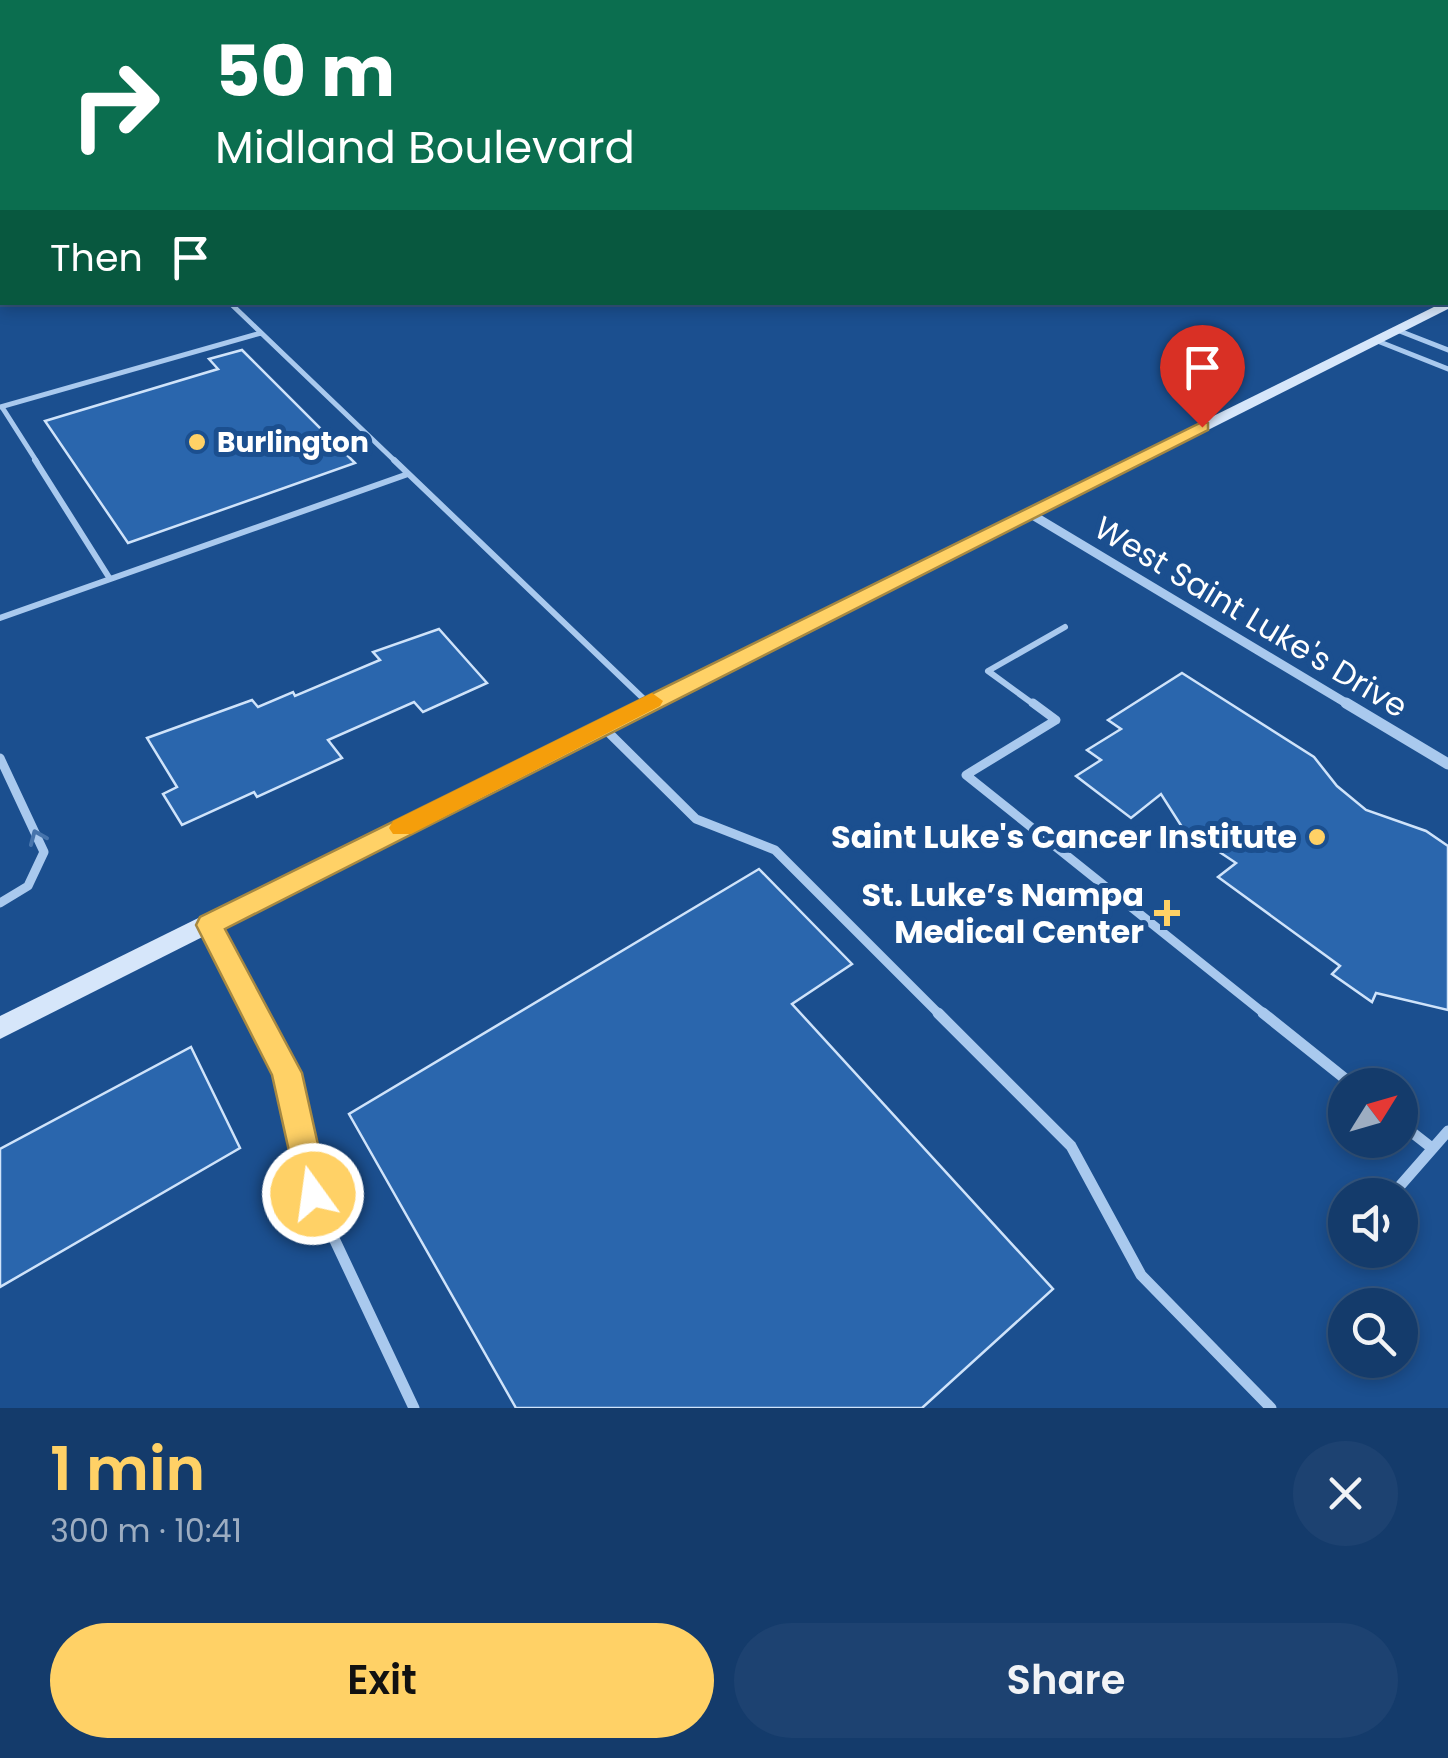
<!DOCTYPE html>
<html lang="en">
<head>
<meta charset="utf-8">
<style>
  :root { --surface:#143b6b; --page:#1d4271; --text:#f1f3f6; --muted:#9dadc1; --line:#33557e; --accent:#ffd166 }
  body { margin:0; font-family:Poppins,sans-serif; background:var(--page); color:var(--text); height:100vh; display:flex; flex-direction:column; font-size:38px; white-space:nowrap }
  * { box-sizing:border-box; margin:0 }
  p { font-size:32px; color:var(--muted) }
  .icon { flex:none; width:55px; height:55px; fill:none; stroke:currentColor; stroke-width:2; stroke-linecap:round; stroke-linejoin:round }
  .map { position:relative; height:1408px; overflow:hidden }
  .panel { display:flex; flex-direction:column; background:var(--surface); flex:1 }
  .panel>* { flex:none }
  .banner { position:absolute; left:0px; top:0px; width:1450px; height:305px; box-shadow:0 5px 15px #0003,0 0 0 2px var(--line); background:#0b6e4f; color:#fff; overflow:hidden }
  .needle { width:65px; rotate:53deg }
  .controls { position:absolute; left:1328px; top:1068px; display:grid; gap:20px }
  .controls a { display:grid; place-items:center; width:90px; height:90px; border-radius:50%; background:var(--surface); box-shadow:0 5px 15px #0003,0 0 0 2px var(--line); font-size:50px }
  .pin { position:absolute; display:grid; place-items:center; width:85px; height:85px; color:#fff; margin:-102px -42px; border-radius:50% 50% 50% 0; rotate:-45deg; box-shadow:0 0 10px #0007 }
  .pin .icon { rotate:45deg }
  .me { position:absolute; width:110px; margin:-55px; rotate:346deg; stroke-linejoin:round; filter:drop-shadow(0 0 8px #0008) }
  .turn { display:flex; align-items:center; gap:35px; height:210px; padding:0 50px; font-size:45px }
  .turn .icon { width:130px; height:130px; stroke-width:2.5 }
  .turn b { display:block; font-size:70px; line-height:85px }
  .then { display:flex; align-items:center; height:95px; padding:0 50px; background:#0003; gap:20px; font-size:38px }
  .round { display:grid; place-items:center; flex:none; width:105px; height:105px; border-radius:52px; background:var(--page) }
  .headline { display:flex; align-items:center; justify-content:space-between; height:170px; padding:0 50px }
  h1 { font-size:60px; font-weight:600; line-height:75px; color:var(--accent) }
  .action { display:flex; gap:20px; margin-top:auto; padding:20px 50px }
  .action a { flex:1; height:115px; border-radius:60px; background:var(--accent); color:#111; font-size:40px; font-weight:600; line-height:115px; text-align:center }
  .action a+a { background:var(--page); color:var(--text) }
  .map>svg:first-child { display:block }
</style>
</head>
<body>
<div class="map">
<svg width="1448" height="1408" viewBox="0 0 1448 1408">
  <rect width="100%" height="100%" fill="#1b4f8f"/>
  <!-- building -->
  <path fill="#2a66ad" stroke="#cfe3fa" stroke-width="2.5" d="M242 350 355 463 128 543 45 421 218 369 209 359Z
    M439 629 487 683 423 712 414 702 328 740 342 758 257 797 254 792 182 825 163 794 177 787 147 738 252 700 258 707 293 692 295 696 380 660 373 652Z
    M1182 673 1314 757 1337 786 1366 810 1426 831 1448 846V1010L1376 993 1372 1002 1332 974 1340 966 1218 877 1236 863 1182 827 1161 794 1131 818 1076 776 1101 760 1087 750 1121 729 1108 720Z
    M759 869 852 964 792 1004 1053 1289 922 1408H516L349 1114Z
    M191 1047 240 1148 0 1287V1149Z"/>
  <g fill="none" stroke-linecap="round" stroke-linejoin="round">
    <!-- service-far3 -->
    <path stroke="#a9c9ee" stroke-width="5" d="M229 302 396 462
      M1397 330 1448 350
      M1375 340 1448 369
      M0 407 261 333
      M2 407 37 462"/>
    <!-- service-far2 -->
    <path stroke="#a9c9ee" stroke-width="6" d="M35 460 110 579
      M394 460 648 703
      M0 618 408 474
      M1036 706 988 671 1065 627"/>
    <!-- service-far1 -->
    <path stroke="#a9c9ee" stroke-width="9" d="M1033 703 1056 720 966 775 1266 1015
      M604 728 696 819 775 850 940 1015
      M0 758 44 852 28 886 0 903
      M209 925 257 1015"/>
    <!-- service -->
    <path stroke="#a9c9ee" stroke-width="11" d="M255 1013 287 1073 313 1194 414 1408
      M938 1013 1071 1146 1141 1275 1271 1408
      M1263 1013 1353 1085
      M1400 1123 1432 1148
      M1392 1195 1448 1131"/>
    <!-- minor-far1 -->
    <path stroke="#a9c9ee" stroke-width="9" d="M1029 513 1351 706"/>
    <!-- minor -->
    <path stroke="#a9c9ee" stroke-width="11" d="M1346 703 1448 764"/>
    <!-- secondary -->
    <path fill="#d6e6fa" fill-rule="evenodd" d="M1448 300V309L0 1039V1016Z"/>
  </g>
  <!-- one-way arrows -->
  <defs><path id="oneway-chevron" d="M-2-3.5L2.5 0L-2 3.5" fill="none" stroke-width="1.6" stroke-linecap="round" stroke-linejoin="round" transform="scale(2.5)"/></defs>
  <use stroke="#4674ac" href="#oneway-chevron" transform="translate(37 837) rotate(-113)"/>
  <!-- route -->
  <path fill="#ffd166" stroke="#a68842" stroke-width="2.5" d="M1202 422 1208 423V430L225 929 302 1073 329 1194 324 1205 313 1210 301 1205 272 1075 196 925 200 917Z"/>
  <!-- slow -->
  <path fill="#f59e0b" d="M652 693 663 701 660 706 411 834H393L389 828 393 821Z"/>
  <!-- markers -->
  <g fill="#ffd166" stroke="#1b4f8f" stroke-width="4">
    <circle cx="197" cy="442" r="10"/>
    <circle cx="1317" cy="837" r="10"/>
    <path d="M1162 898h10v10h10v10h-10v10h-10v-10h-10v-10h10z"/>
  </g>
  <g text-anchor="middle" stroke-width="10" stroke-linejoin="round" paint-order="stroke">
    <!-- far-poi labels -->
    <g font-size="28" font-weight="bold" fill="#fff" stroke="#1b4f8f" text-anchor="start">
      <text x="217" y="452">Burlington</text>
    </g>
    <!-- street labels -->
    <g font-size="32" fill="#fff" stroke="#1b4f8f">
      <text transform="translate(1251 617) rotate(31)" y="11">West Saint Luke's Drive</text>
    </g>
    <!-- poi labels -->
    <g font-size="32" font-weight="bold" fill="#fff" stroke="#1b4f8f" text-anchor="end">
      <text x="1297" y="848">Saint Luke's Cancer Institute</text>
      <text x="1144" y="906">St. Luke’s Nampa<tspan x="1144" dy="37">Medical Center</tspan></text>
    </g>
  </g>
</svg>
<div class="controls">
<a><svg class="needle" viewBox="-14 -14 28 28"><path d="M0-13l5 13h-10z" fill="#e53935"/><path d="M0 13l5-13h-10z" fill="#9dadc1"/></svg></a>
<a><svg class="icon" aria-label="sound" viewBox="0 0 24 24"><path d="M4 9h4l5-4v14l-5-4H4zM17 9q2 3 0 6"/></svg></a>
<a><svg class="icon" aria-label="search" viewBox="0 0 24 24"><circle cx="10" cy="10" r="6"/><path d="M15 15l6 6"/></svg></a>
</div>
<div class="pin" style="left:1202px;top:427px;background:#d93025"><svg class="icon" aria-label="arrive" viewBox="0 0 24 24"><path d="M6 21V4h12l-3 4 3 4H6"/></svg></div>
<svg class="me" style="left:313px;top:1194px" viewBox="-20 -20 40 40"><circle r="17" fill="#ffd166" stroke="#fff" stroke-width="3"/><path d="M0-11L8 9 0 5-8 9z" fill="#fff"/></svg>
<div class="banner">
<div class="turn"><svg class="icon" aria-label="right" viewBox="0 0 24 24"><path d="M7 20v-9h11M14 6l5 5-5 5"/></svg><div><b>50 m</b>Midland Boulevard</div></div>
<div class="then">Then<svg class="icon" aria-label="arrive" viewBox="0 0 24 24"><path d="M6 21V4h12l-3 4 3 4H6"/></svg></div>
</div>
</div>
<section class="panel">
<div class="headline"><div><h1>1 min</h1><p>300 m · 10:41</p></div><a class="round"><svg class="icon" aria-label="close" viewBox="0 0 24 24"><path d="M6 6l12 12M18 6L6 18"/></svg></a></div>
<div class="action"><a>Exit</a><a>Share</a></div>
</section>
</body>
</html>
